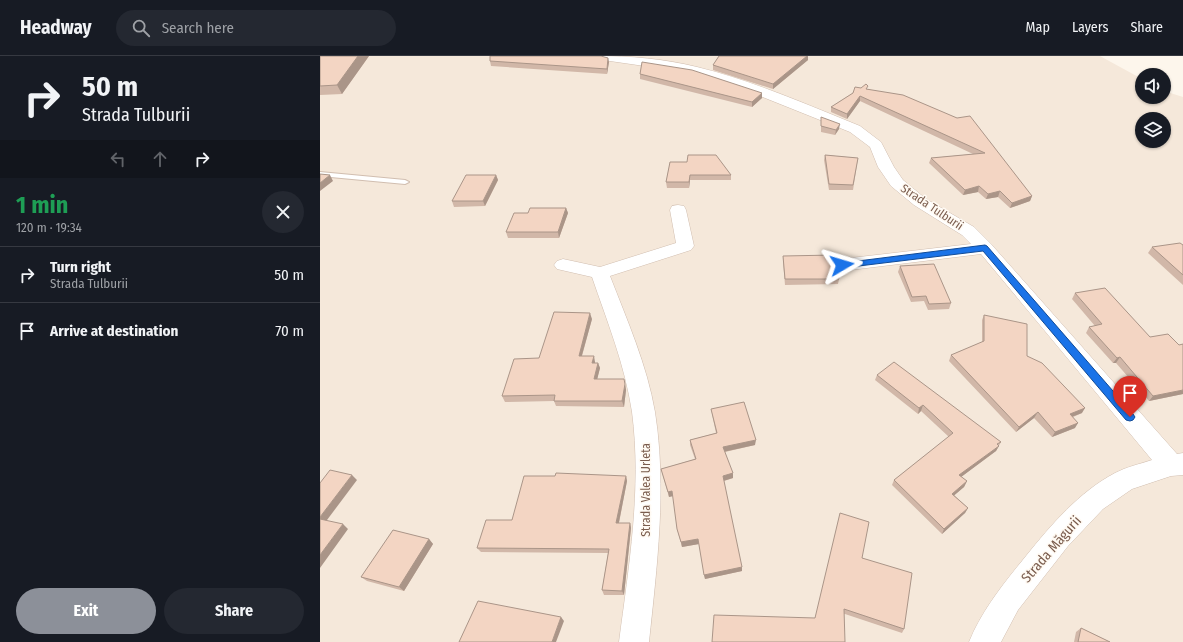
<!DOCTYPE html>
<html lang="en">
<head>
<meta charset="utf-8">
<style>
  :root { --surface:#171b24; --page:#242831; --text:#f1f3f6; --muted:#9ea1a6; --line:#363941; --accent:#8c9099 }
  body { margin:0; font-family:"Fira Sans Condensed",sans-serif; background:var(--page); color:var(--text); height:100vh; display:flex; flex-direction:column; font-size:15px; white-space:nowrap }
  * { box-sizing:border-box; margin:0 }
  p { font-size:13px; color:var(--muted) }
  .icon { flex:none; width:22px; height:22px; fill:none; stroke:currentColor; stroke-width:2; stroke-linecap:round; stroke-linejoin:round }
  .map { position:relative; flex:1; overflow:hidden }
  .side { display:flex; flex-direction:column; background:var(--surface); width:320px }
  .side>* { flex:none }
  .banner { background:#171b24; color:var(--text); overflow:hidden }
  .controls { position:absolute; left:815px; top:12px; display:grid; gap:8px }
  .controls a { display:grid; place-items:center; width:36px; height:36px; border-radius:50%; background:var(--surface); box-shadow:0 1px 3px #0004; font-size:20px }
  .pin { position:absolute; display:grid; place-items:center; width:34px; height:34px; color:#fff; margin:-41px -17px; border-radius:50% 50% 50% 0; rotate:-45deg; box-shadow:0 0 4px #0007 }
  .pin .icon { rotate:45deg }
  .me { position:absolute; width:44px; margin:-22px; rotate:83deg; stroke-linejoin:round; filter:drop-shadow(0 0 3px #0008) }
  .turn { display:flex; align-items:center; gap:14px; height:84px; padding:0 16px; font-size:18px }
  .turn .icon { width:52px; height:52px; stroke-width:2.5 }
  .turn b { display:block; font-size:28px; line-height:34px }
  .lanes { display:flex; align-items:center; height:38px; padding:0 16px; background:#0003; justify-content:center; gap:20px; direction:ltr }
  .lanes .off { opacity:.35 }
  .round { display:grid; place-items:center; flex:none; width:42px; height:42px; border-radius:21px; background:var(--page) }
  .summary { display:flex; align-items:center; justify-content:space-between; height:68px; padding:0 16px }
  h1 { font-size:24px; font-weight:700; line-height:30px; color:#1e9e55 }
  .primary-button { display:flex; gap:8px; margin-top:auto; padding:8px 16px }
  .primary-button a { flex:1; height:46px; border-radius:24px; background:var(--accent); color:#fff; font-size:16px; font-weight:700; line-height:46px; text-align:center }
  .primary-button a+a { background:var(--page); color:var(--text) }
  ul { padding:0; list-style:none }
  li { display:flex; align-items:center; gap:12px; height:56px; padding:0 16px; border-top:1px solid var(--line) }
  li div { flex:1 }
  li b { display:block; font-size:15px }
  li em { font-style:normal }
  header { display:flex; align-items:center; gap:24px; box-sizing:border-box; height:56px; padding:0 20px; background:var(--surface); border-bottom:1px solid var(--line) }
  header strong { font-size:19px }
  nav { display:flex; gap:22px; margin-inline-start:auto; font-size:14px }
  .search { width:280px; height:36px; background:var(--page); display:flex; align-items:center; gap:10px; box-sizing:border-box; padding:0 14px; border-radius:22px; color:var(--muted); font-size:15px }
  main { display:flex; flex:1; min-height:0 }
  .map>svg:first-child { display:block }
</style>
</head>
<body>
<header>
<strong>Headway</strong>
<div class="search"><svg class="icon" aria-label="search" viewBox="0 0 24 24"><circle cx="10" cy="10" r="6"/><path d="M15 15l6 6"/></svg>Search here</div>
<nav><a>Map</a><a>Layers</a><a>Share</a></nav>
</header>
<main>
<section class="side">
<div class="banner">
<div class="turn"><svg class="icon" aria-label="right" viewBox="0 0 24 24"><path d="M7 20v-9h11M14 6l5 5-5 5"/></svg><div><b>50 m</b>Strada Tulburii</div></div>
<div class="lanes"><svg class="icon off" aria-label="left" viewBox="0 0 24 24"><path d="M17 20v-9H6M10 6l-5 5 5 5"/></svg><svg class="icon off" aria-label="ahead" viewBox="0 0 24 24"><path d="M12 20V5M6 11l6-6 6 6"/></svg><svg class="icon" aria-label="right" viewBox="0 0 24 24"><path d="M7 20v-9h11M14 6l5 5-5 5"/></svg></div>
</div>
<div class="summary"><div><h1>1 min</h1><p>120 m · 19:34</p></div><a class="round"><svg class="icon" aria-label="close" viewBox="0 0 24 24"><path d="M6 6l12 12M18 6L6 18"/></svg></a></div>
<ul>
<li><svg class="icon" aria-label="right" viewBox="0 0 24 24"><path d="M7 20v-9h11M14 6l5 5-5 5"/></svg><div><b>Turn right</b><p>Strada Tulburii</p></div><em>50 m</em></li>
<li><svg class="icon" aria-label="arrive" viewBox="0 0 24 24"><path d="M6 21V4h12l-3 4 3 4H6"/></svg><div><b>Arrive at destination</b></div><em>70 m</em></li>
</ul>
<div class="primary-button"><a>Exit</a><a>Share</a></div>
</section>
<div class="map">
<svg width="863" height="586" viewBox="0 0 863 586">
  <rect width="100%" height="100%" fill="#fdf6ec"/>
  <!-- residential -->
  <path fill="#f5e8da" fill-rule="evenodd" d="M0 0H780L822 23V41H844V35L863 41V586H0ZM822 63H844V85H822Z"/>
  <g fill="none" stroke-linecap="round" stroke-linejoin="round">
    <!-- lane casing -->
    <g stroke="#d1beb0" stroke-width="2">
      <path id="lane" d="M0 116 85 124 89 126 85 128 0 120Z"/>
    </g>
    <!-- street casing -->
    <g stroke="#d1beb0" stroke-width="1">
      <path id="street" d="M277 0C310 0 345 3 377 11 431 24 488 49 540 70L561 86 574 111 583 124 606 143 654 171 671 188 857 398 863 397V419L851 420 812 433 783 453 748 490 698 554 681 586H649C662 554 684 527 706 500 731 469 759 436 795 417 806 411 820 408 832 404L661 198 522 215 516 213 513 209 516 205 522 203 651 188 642 179 594 149 571 130 558 111 550 91 530 76 435 38 373 17 283 4 279 2Z
        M358 149 364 150 366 154 374 190 371 194 290 220C307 264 327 309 335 356 347 432 337 510 329 586H299C309 510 322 432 312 356 305 309 287 265 272 221L237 213 234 209 237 205 243 203 280 211 356 187 350 154 352 150Z"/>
    </g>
    <!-- lane -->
    <use href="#lane" fill="#fff" fill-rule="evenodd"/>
    <!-- street -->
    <use href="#street" fill="#fff" fill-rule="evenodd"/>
  </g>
  <!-- wall -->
  <path fill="#d1b7a8" d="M0 0H49L22 38 0 39Z
    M399 0H488V4L453 33 393 14V9Z
    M170 5 289 6 287 18 171 10Z
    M320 18 442 42 432 51 320 23Z
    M548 33 637 62 712 140 710 145 690 152 678 141 666 143 658 136 643 139 609 107 611 102 653 98 540 45 527 63 511 56V51L533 37Z
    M501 61 519 73 515 79 501 76Z
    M505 99 538 102 533 134H509L504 104Z
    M350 106 411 119V124H370L369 132H347L346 126Z
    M176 119 178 124 165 150 134 151 132 145Z
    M246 152 248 157 239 182H188L186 176 208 157Z
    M863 189V229L828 197 832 191Z
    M463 200 514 205 519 223 518 228 465 229 463 205Z
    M580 210 631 247 629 253 608 254 604 245 591 246 578 216Z
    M755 237 863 338 829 345 796 307H793L766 277 769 271 775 270 752 243Z
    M664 259 707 300 762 357 753 361 755 372 732 381 714 362 696 376 629 305 631 299 662 286V264Z
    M272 263 262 300 275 306V307H278L280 312 277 323H304L306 334 304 351 236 350 234 345 185 346 182 340 219 302Z
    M557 319 681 386 676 395 641 421 647 425 644 431 634 439 648 452 645 457 622 478 572 429 574 424 629 381 601 355 598 358 555 324Z
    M391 353 435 389 405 396 413 422 404 425 422 515 385 523 379 488 362 491 357 473 353 440 349 441 341 413 375 403 370 389V384L396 377 392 358Z
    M306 420 307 425 299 467H310L311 472 304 539H284L282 534 288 497 161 496 157 492 192 464Z
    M109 483 113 488 84 535 47 525 41 521Z
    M542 502 584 573 582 577 525 558 495 562Z
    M761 572 790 586H754L756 576Z"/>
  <!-- shaded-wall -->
  <path fill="#aa9588" d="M38 0H49L22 38 17 29Z
    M487 0H488V4L453 33V28Z
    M288 2 289 6 287 18V13Z
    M442 37V42L432 51V46Z
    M540 40V45L527 63V58Z
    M520 68 519 73 515 79 516 74Z
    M10 119 13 125 0 135V127Z
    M176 119 178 124 165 150 163 145Z
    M370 119V124L369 132V126Z
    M659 130 658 136 643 139 645 134Z
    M680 135 678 141 666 143 668 138Z
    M712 140 710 145 690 152 692 147Z
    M246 152 248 157 239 182 238 176Z
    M270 257 272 263 260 306 259 300Z
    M274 300 275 306 274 312 272 307Z
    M800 301 796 307H793L797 302Z
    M278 307 280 312 276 328 274 323Z
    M305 328 306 334 304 351 302 345Z
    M863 334V338L829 345 833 340Z
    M603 349 601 355 598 358 599 352Z
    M765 352 762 357 746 363 750 358Z
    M718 356 714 362 696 376 699 371Z
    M758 367 755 372 732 381 735 376Z
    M436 384 435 389 403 396V391Z
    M679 390 676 395 637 424 639 419Z
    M413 417V422L403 425V420Z
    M32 419 37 424 4 468 0 464V461Z
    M306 420 307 425 298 471 296 467Z
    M647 425 644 431 630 443 632 438Z
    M352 435 353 440 349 441 348 436Z
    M648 452 645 457 622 478 624 473Z
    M310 467 311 472 304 539 302 535Z
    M23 468 28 473 0 512V499Z
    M109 483 113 488 84 535 79 531Z
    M378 483 379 488 362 491 361 486Z
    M422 511V515L385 523 384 519Z
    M241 561 244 565 236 586H232Z"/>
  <!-- building -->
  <path fill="#f3d5c3" stroke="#aa9588" d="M0 0H38L17 29 0 30Z
    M170 0H281L288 2 287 13 170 5Z
    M399 0H487L453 28 393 9Z
    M322 6 372 14 442 37 432 46 320 18Z
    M546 28 548 30 546 33 583 39 637 62 650 60 712 140 692 147 680 135 668 138 659 130 645 134 611 102 665 97 540 40 527 58 511 51 533 37 535 31 541 32Z
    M501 61 520 68 516 74 501 70Z
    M368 99H396L411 119H370L369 126H346L350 106H367Z
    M505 99 538 102 533 129 509 128Z
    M0 118 10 119 0 127Z
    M146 119H176L163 145H132Z
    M210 152H246L238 176H186L194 157H208Z
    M860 187 863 189V219L832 191Z
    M514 199 512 203 516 209 519 223H465L463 200Z
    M614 208 631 247 609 248 606 240 592 241 580 210Z
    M785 232 830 281 848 278 859 289 863 288V334L833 340 800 301 797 302 769 271 782 268 755 237Z
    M234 256 270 257 259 300H274L272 307H278L274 323H304L305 328 302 345H234L235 339 182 340 194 303 219 302Z
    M664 259 707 268V300L722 307 765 352 750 358 758 367 735 376 718 356 699 371 631 299 664 285Z
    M574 306 681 386 677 388 679 390 639 419 647 425 632 438 648 452 624 473 574 424 633 377 603 349 599 352 557 319Z
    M424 346 436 384 403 391 413 417 403 420 422 511 384 519 378 483 361 486 357 473 352 435 348 436 341 413 376 403 370 384 397 377 391 353Z
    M10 414 32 419 0 461V427Z
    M236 417 306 420 296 467H310L302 535 282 534 289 493 157 492 166 464H192L204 420H235Z
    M520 457 549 466 542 502 592 517 584 573 524 553 525 586H392L394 559 495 562Z
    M0 463 23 468 0 499Z
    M73 474 109 483 79 531 41 521Z
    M158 545 241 561 232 586H139Z
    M761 572 790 586H758Z"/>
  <!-- route -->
  <path fill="#1a73e8" stroke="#114b97" d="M665 189 667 190 813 358 815 361 813 364 810 365 806 364 663 195 522 212 518 209 522 207Z"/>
  <g text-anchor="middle" stroke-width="3" stroke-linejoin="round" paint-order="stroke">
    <!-- street labels -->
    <g font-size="12" fill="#7a5c4d" stroke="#fffaf3">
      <text transform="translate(612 151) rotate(34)" y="4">Strada Tulburii</text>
      <text transform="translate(326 434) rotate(-90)" y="4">Strada Valea Urleta</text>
    </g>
    <!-- near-street labels -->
    <g font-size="14" fill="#7a5c4d" stroke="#fffaf3">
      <text transform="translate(731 493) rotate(-49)" y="5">Strada Măgurii</text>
    </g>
  </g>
</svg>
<div class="controls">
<a><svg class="icon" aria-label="sound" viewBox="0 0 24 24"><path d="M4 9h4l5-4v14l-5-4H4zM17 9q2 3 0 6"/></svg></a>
<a><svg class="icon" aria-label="layers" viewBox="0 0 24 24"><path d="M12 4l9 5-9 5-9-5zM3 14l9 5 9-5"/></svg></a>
</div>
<div class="pin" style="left:810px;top:361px;background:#d93025"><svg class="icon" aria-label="arrive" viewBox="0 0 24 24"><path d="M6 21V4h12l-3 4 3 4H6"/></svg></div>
<svg class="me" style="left:522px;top:209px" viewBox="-20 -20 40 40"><path d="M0-17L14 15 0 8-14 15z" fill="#1a73e8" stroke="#fff" stroke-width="4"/></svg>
</div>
</main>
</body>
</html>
